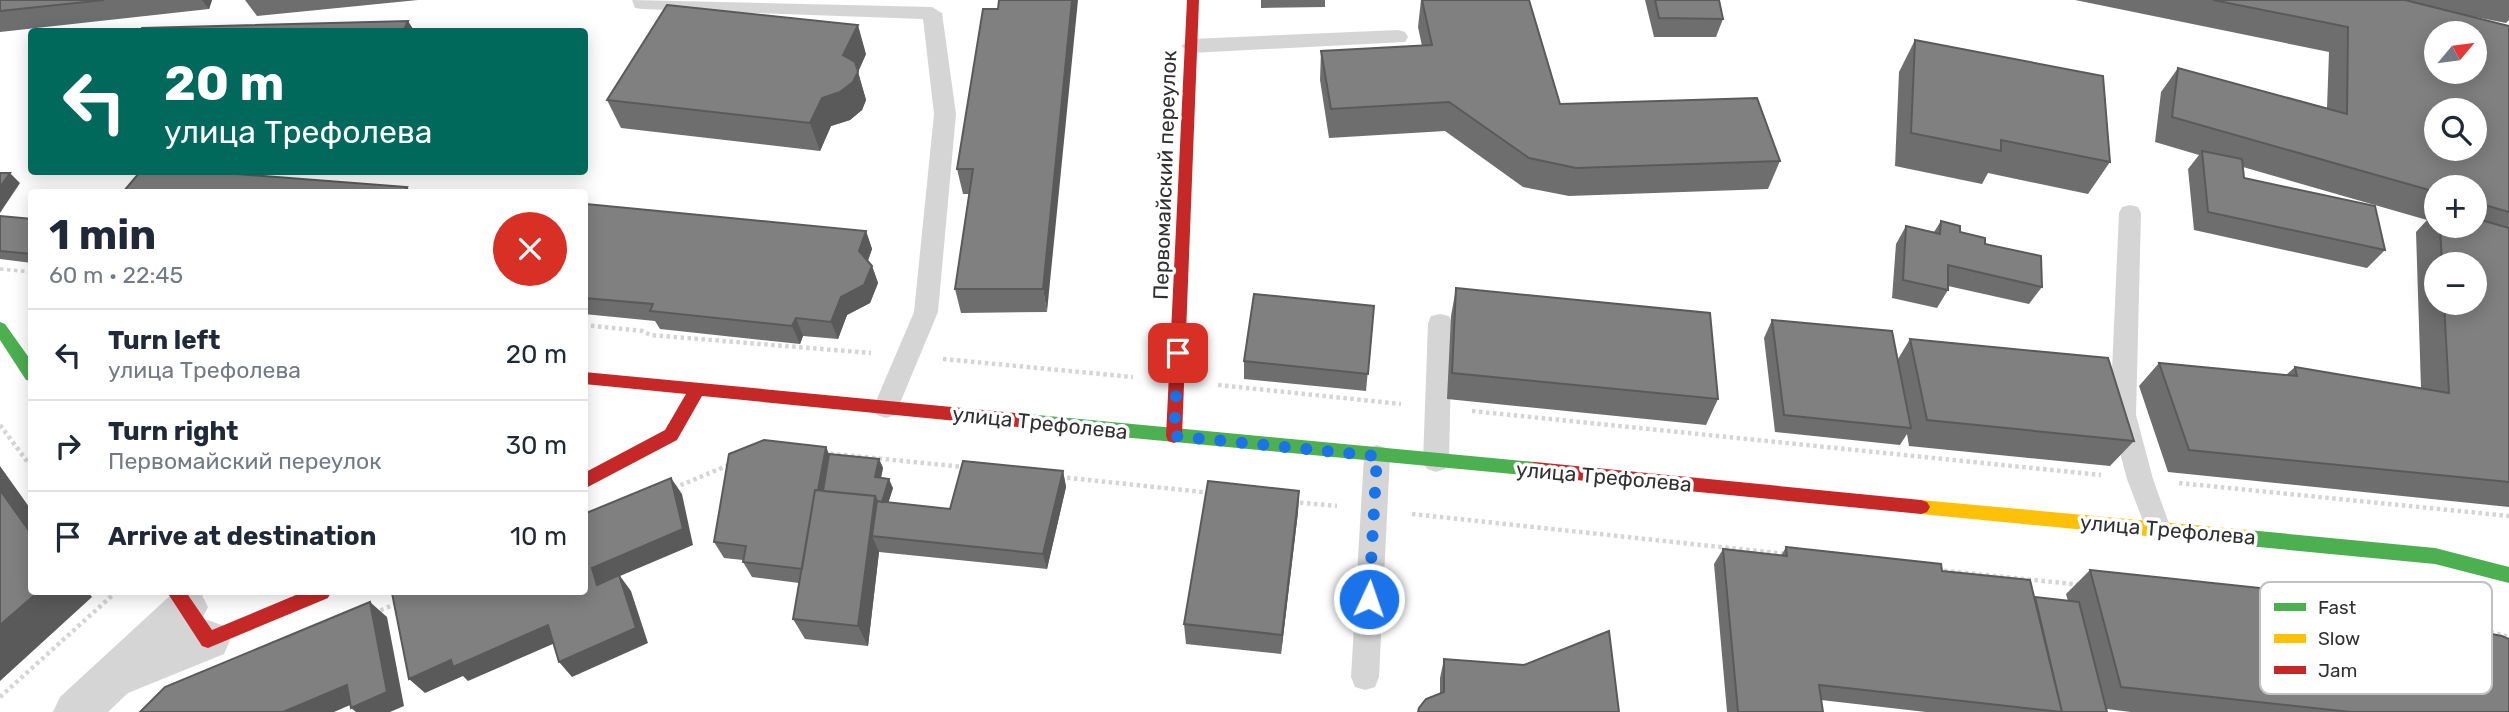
<!DOCTYPE html>
<html lang="en">
<head>
<meta charset="utf-8">
<style>
  :root { --surface:#fff; --page:#f6f6f7; --text:#1f2937; --muted:#747a83; --line:#e0e1e3 }
  body { margin:0; font-family:Rubik,sans-serif; background:var(--page); color:var(--text); height:100vh; display:flex; flex-direction:column; font-size:26px; white-space:nowrap }
  * { box-sizing:border-box; margin:0 }
  p { font-size:23px; color:var(--muted) }
  .icon { flex:none; width:38px; height:38px; fill:none; stroke:currentColor; stroke-width:2; stroke-linecap:round; stroke-linejoin:round }
  .map { position:relative; flex:1; overflow:hidden }
  .panel { position:absolute; left:28px; top:189px; width:560px; height:406px; display:flex; flex-direction:column; background:var(--surface); border-radius:7px; box-shadow:0 4px 18px #0003 }
  .panel>* { flex:none }
  .hud { position:absolute; left:28px; top:28px; width:560px; height:147px; border-radius:7px; box-shadow:0 4px 18px #0003; background:#00695c; color:#fff; overflow:hidden }
  .needle { width:46px; rotate:61deg }
  .buttons { position:absolute; left:2424px; top:21px; display:grid; gap:14px }
  .buttons a { display:grid; place-items:center; width:63px; height:63px; border-radius:50%; background:var(--surface); box-shadow:0 4px 18px #0003; font-size:35px }
  .pin { position:absolute; display:grid; place-items:center; width:60px; height:60px; color:#fff; margin:-30px; border-radius:14px; box-shadow:0 4px 10px #0006 }
  .me { position:absolute; width:77px; margin:-38px; rotate:3deg; stroke-linejoin:round; filter:drop-shadow(0 0 5px #0008) }
  .turn { display:flex; align-items:center; gap:24px; height:147px; padding:0 21px; font-size:32px }
  .turn .icon { width:91px; height:91px; stroke-width:2.5 }
  .turn b { display:block; font-size:49px; line-height:60px }
  .round { display:grid; place-items:center; flex:none; width:74px; height:74px; border-radius:37px; background:var(--page) }
  .head { display:flex; align-items:center; justify-content:space-between; height:119px; padding:0 21px }
  h1 { font-size:42px; font-weight:700; line-height:52px }
  ul { padding:0; list-style:none }
  li { display:flex; align-items:center; gap:21px; height:91px; padding:0 21px; border-top:2px solid var(--line) }
  li div { flex:1 }
  li b { display:block; font-size:26px }
  li em { font-style:normal }
  .map>svg:first-child { display:block }
</style>
</head>
<body>
<div class="map">
<svg width="2509" height="712" viewBox="0 0 2509 712">
  <rect width="100%" height="100%" fill="#fff"/>
  <g fill="none" stroke-linecap="round" stroke-linejoin="round">
    <!-- path-far1 -->
    <path stroke="#d5d5d5" stroke-width="3.5" stroke-dasharray="3.5 3.5" stroke-linecap="butt" d="M0 269 32 272"/>
    <!-- path -->
    <path stroke="#d5d5d5" stroke-width="4.5" stroke-dasharray="3.5 3.5" stroke-linecap="butt" d="M584 325 643 331 650 335 871 353
      M943 359 1133 377
      M1218 385 1401 404
      M1472 411 2101 475
      M0 425 32 468
      M823 453 964 467
      M1060 477 1212 493
      M2179 483 2509 516
      M674 488 731 464
      M1293 502 1337 506
      M1412 514 1786 554
      M1937 570 2082 585
      M374 613 398 603
      M2470 626 2509 637
      M0 697 116 592"/>
    <!-- lane -->
    <path fill="#d5d5d5" fill-rule="evenodd" d="M632 0 932 7 942 13 956 114 938 312 895 415 886 418 877 415 873 408 914 312 934 114 923 19 642 9 635 8Z
      M1398 30 1405 32 1408 37 1405 42 1191 53 1181 46 1191 39Z
      M2130 205 2138 207 2141 213 2136 415 2153 479 2171 529 2167 537 2158 541 2149 537 2127 479 2110 415 2119 213 2122 207Z
      M1440 314 1449 316 1452 323 1449 461 1445 469 1436 472 1427 469 1423 461 1428 323 1431 316Z
      M1377 445 1386 448 1390 456 1379 677 1375 687 1365 690 1355 687 1351 677 1364 456 1368 448Z"/>
    <!-- street -->
    <path fill="#d5d5d5" fill-rule="evenodd" d="M174 592 201 593 208 607 200 623 208 620 224 626 230 640 224 654 128 693 108 712H53L60 697Z"/>
    <!-- fast -->
    <path fill="#4caf50" fill-rule="evenodd" d="M0 322 5 324 32 362V381L26 380 0 340Z
      M1027 414 1535 462 1541 464 1543 469 1541 474 1535 476 1027 428 1021 426 1019 421 1021 416Z
      M2248 530 2435 548 2509 567V583L2435 564 2248 546 2242 543 2239 538 2242 533Z"/>
    <!-- slow -->
    <path fill="#ffc107" fill-rule="evenodd" d="M1921 500 2248 530 2254 533 2257 538 2254 543 2248 546 1921 514 1915 512 1912 507 1915 502Z"/>
    <!-- jam -->
    <path fill="#c62828" fill-rule="evenodd" d="M1187 0H1199L1182 436 1180 441 1174 443 1168 441 1166 436Z
      M584 372 1027 414 1033 416 1035 421 1033 426 1027 428 702 396 677 440 584 489V473L665 430 686 394 584 384Z
      M1535 462 1921 500 1927 502 1930 507 1927 512 1921 514 1535 476 1529 474 1527 469 1529 464Z
      M167 592H186L212 630 303 592H331L328 598 208 648 202 646Z"/>
  </g>
  <!-- wall -->
  <path fill="#6e6e6e" fill-rule="evenodd" d="M0 0H212L209 9 0 32Z
    M245 0H418L257 16Z
    M1261 0H1325V7L1261 8Z
    M1421 0H1529L1560 104 1780 161 1768 189 1569 196 1523 187 1445 131 1329 138 1320 80 1321 51 1422 46 1418 27Z
    M1645 0H1719L1723 19 1716 37H1654Z
    M2075 0H2509V20L2506 23 2460 14 2509 26V507L2168 472 2139 386 2159 363 2286 375 2295 367 2421 388 2416 232 2427 220 2243 167 2244 178 2385 250 2367 268 2194 230 2188 169 2199 155 2155 142 2161 92 2178 68 2327 108 2329 52ZM2436 187H2474V226H2436ZM2436 264H2474V303H2436Z
    M998 9 1047 312 961 313 955 289 969 194H963L957 169Z
    M1915 40 2110 162 2088 194 1988 173 1982 184 1895 166 1899 72Z
    M866 54 858 72 866 100 862 110 850 120 831 126 820 151 621 128 607 100Z
    M584 206 866 231 872 249 868 261 872 266 878 283 870 303 847 315 838 339 803 336 800 344 660 329 655 321 584 314Z
    M0 216 32 219V263L0 259Z
    M1941 221 1960 232 1985 244 2042 287 2029 304 1948 286V290L1937 308 1892 298 1896 244 1906 226 1934 232Z
    M1456 288 1718 399 1706 425 1447 399 1451 316Z
    M1374 306 1366 391 1244 379V361Z
    M1772 320 1898 359 1910 339 2134 441 2110 466 1909 446 1907 434 1900 445 1775 432 1764 338Z
    M829 454 879 459 883 468 881 478 893 488 888 502 950 509 1063 471 1066 487 1047 569 879 552 868 646 805 639 793 619 799 583 752 577 743 562V560L724 558 714 542Z
    M1299 491 1298 512 1281 654 1186 644 1184 624Z
    M1786 547 1942 571 2035 597 2068 601 2066 594 2090 570 2509 712H2131L2107 709V712H1926L1821 700 1823 712H1727L1714 564 1723 549 1781 556Z
    M1444 659 1619 712 1440 694V678Z"/>
  <!-- shaded-wall -->
  <path fill="#5a5a5a" d="M202 0H212L209 9Z
    M1072 0H1078L1047 312 1043 289Z
    M408 21 415 32H403Z
    M858 25 866 54 858 72 866 100 862 110 850 120 831 126 820 151 810 123Z
    M10 173 20 183 0 213V187Z
    M407 187 411 192H403Z
    M866 231 872 249 865 268 859 251Z
    M872 266 878 283 870 303 847 315 838 339 831 322 841 297Z
    M796 318 803 336 800 344 792 326Z
    M826 447 833 463 805 569Z
    M879 459 883 468 879 486 875 477Z
    M0 466 32 511V535L0 490Z
    M1063 471 1066 487 1047 569 1043 554Z
    M671 478 682 494 693 545 620 576 631 591 648 643 572 677 559 662 597 585 592 568Z
    M889 479 893 488 884 517 872 536 879 552 868 646 858 626 875 496Z
    M1299 491 1298 512 1281 654 1282 635Z
    M38 592H88L92 597 0 681V625Z
    M370 602 387 617 404 706 390 712H356L351 708Z
    M548 625 562 640 468 681 463 676 425 693 409 679 451 660Z
    M347 685 364 699 334 712H283Z"/>
  <!-- building -->
  <path fill="#808080" stroke="#5a5a5a" stroke-width="2" fill-rule="evenodd" d="M0 0H104L0 11Z
    M999 0H1072L1043 289H955L973 169H957L983 9H998Z
    M1422 0H1529L1560 104 1757 98 1780 161 1576 168 1529 158 1449 102 1331 109 1321 51 1432 45Z
    M1655 0H1719L1723 19 1659 18Z
    M2213 0H2405L2509 26V212L2474 202V187H2436V192L2172 117 2178 68 2347 114 2348 27ZM2436 33H2474V72H2436ZM2436 110H2474V149H2436Z
    M667 5 858 25 843 55 855 62 858 72 853 82 840 92 822 98 810 123 607 100Z
    M408 21 403 32H139L142 28Z
    M1915 40 2103 76 2110 162 2001 140V151L1911 133Z
    M2202 151 2242 159 2244 178 2375 206 2385 250 2208 212Z
    M140 172H211L407 187 403 192H123Z
    M0 173H10L0 187Z
    M586 204 866 231 859 251 872 266 864 285 841 297 831 322 796 318 792 326 650 311 653 304 584 298V206Z
    M0 216 32 219V254L0 251Z
    M2474 218 2509 228V482L2189 450 2159 363 2297 376 2295 367 2449 393 2444 303H2474V264H2442L2440 226H2474Z
    M1941 221 1960 226V232L1985 238V244L2041 256 2042 287 1948 265V290L1903 280 1906 226 1940 234Z
    M1456 288 1710 313 1718 399 1452 373Z
    M1254 294 1374 306 1368 374 1244 361Z
    M1772 320 1892 331 1911 428 1784 415Z
    M1910 339 2108 358 2134 441 1927 420Z
    M764 440 826 447 818 490H815L802 569 743 562 746 546 714 542 729 454Z
    M829 454 879 459 875 477 889 479 882 502 877 501 875 496 823 491Z
    M963 461 1063 471 1043 554 872 536 877 501 950 509Z
    M671 478 683 529 592 568 597 585 619 575 636 628 559 662 548 625 453 667 451 660 409 679 392 593 396 592H584V514Z
    M1208 481 1299 491 1282 635 1184 624Z
    M0 490 32 535V592H38L0 625Z
    M815 490 875 496 858 626 793 619Z
    M1786 547 1941 564 1942 571 2030 580 2062 712 1819 685 1823 712H1738L1723 549 1787 556Z
    M2090 570 2467 610 2476 631 2502 636 2509 639V712H2351L2121 687Z
    M2035 597 2079 602 2107 712H2062Z
    M370 602 387 692 351 708 347 685 283 712H140L165 687Z
    M1609 631 1619 712H1418L1419 708 1426 699 1444 692V659L1524 665Z"/>
  <g fill="none" stroke-linecap="round" stroke-linejoin="round">
    <!-- route -->
    <path stroke="#1a73e8" stroke-width="12" stroke-dasharray="0 21.6" d="M1178 353 1174 436 1377 456 1369 599"/>
  </g>
  <g text-anchor="middle" stroke-width="7" stroke-linejoin="round" paint-order="stroke">
    <!-- street labels -->
    <g font-size="21" fill="#313131" stroke="#fff">
      <text transform="translate(1165 175) rotate(-88)" y="7">Первомайский переулок</text>
      <text transform="translate(1040 423) rotate(6)" y="7">улица Трефолева</text>
      <text transform="translate(1604 477) rotate(5)" y="7">улица Трефолева</text>
      <text transform="translate(2168 530) rotate(5)" y="7">улица Трефолева</text>
    </g>
  </g>
  <!-- legend -->
  <rect x="2260" y="582" width="232" height="112" rx="10" fill="#fff" stroke="#c1c1c1" stroke-width="2"/>
  <rect x="2274" y="603" width="32" height="8" fill="#4caf50"/>
  <rect x="2274" y="634" width="32" height="9" fill="#ffc107"/>
  <rect x="2274" y="666" width="32" height="8" fill="#c62828"/>
  <g font-size="19" fill="#313131">
    <text x="2318" y="614">Fast</text>
    <text x="2318" y="645">Slow</text>
    <text x="2318" y="677">Jam</text>
  </g>
</svg>
<div class="buttons">
<a><svg class="needle" viewBox="-14 -14 28 28"><path d="M0-13l5 13h-10z" fill="#e53935"/><path d="M0 13l5-13h-10z" fill="#747a83"/></svg></a>
<a><svg class="icon" aria-label="search" viewBox="0 0 24 24"><circle cx="10" cy="10" r="6"/><path d="M15 15l6 6"/></svg></a>
<a>+</a>
<a>−</a>
</div>
<div class="pin" style="left:1178px;top:353px;background:#d93025"><svg class="icon" aria-label="arrive" viewBox="0 0 24 24"><path d="M6 21V4h12l-3 4 3 4H6"/></svg></div>
<svg class="me" style="left:1369px;top:599px" viewBox="-20 -20 40 40"><circle r="17" fill="#1a73e8" stroke="#fff" stroke-width="3"/><path d="M0-11L8 9 0 5-8 9z" fill="#fff"/></svg>
<div class="hud">
<div class="turn"><svg class="icon" aria-label="left" viewBox="0 0 24 24"><path d="M17 20v-9H6M10 6l-5 5 5 5"/></svg><div><b>20 m</b>улица Трефолева</div></div>
</div>
<section class="panel">
<div class="head"><div><h1>1 min</h1><p>60 m · 22:45</p></div><a class="round" style="background:#d93025;color:#fff"><svg class="icon" aria-label="close" viewBox="0 0 24 24"><path d="M6 6l12 12M18 6L6 18"/></svg></a></div>
<ul>
<li><svg class="icon" aria-label="left" viewBox="0 0 24 24"><path d="M17 20v-9H6M10 6l-5 5 5 5"/></svg><div><b>Turn left</b><p>улица Трефолева</p></div><em>20 m</em></li>
<li><svg class="icon" aria-label="right" viewBox="0 0 24 24"><path d="M7 20v-9h11M14 6l5 5-5 5"/></svg><div><b>Turn right</b><p>Первомайский переулок</p></div><em>30 m</em></li>
<li><svg class="icon" aria-label="arrive" viewBox="0 0 24 24"><path d="M6 21V4h12l-3 4 3 4H6"/></svg><div><b>Arrive at destination</b></div><em>10 m</em></li>
</ul>
</section>
</div>
</body>
</html>
